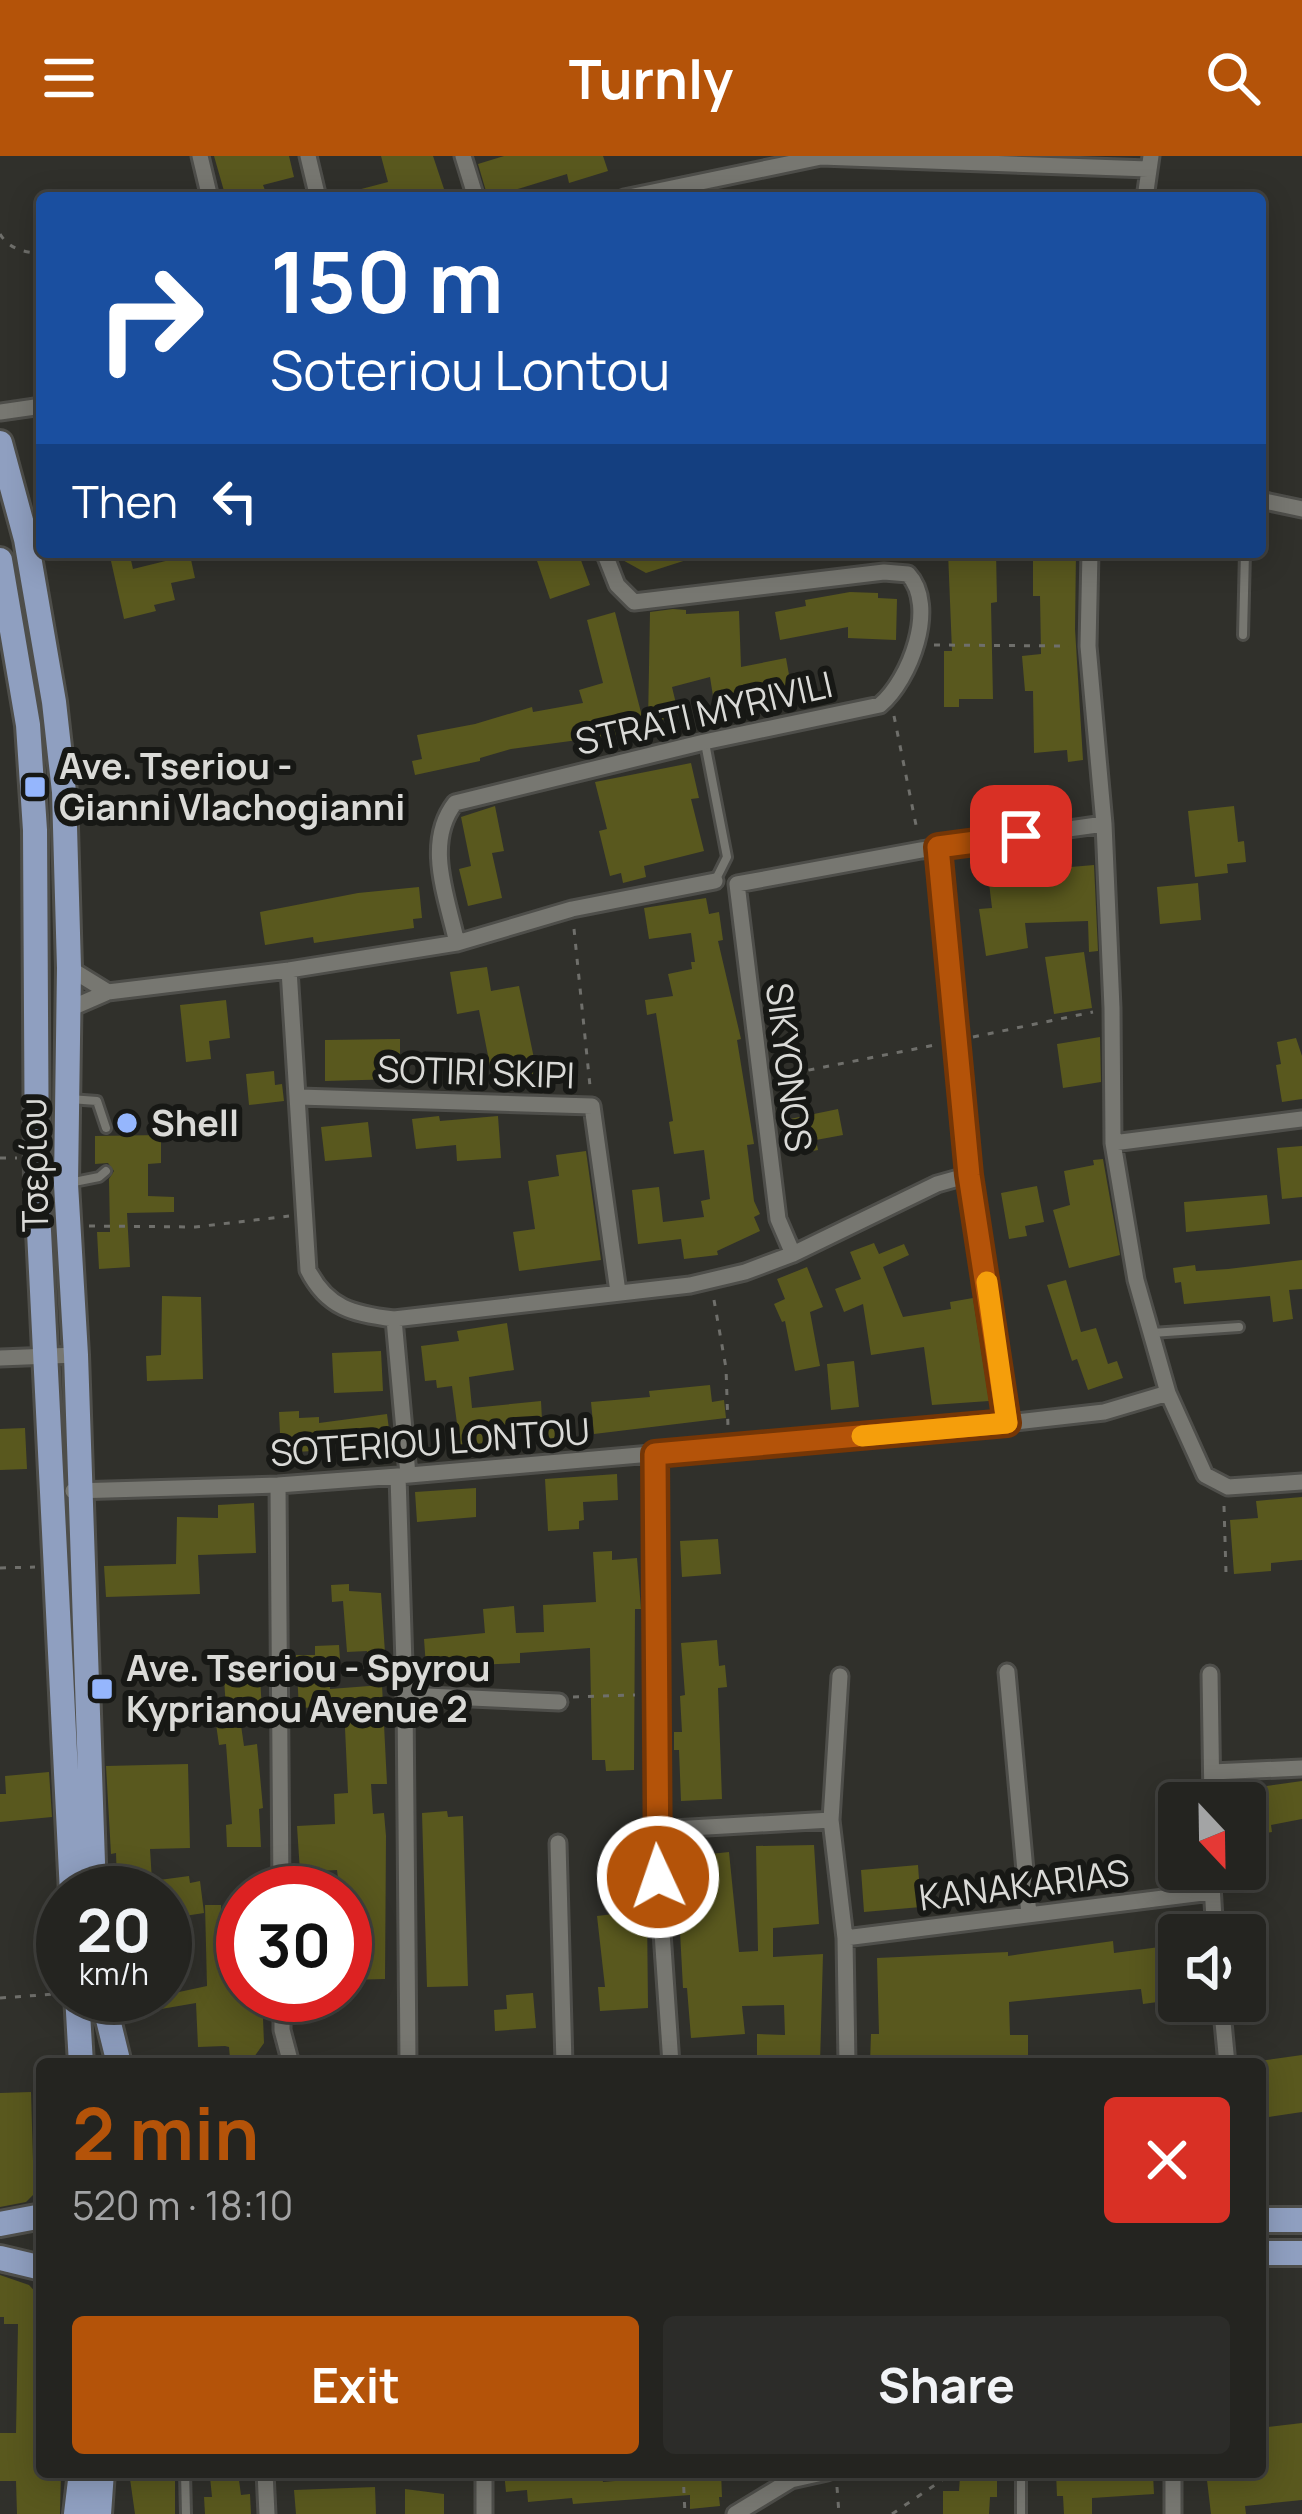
<!DOCTYPE html>
<html lang="en">
<head>
<meta charset="utf-8">
<style>
  :root { --surface:#242420; --page:#2c2c29; --text:#f1f3f6; --muted:#a3a4a5; --line:#41413e; --accent:#b45309 }
  body { margin:0; font-family:Manrope,sans-serif; background:var(--page); color:var(--text); height:100vh; display:flex; flex-direction:column; font-size:45px; white-space:nowrap }
  * { box-sizing:border-box; margin:0 }
  p { font-size:39px; color:var(--muted) }
  .icon { flex:none; width:66px; height:66px; fill:none; stroke:currentColor; stroke-width:2; stroke-linecap:round; stroke-linejoin:round }
  .map { position:relative; flex:1; overflow:hidden }
  .sheet { position:absolute; left:36px; top:1902px; width:1230px; height:420px; display:flex; flex-direction:column; background:var(--surface); border-radius:12px; box-shadow:0 6px 30px #0003,0 0 0 3px var(--line) }
  .sheet>* { flex:none }
  .banner { position:absolute; left:36px; top:36px; width:1230px; height:366px; border-radius:12px; box-shadow:0 6px 30px #0003,0 0 0 3px var(--line); background:#1a4fa0; color:#fff; overflow:hidden }
  .needle { width:78px; rotate:158deg }
  .tools { position:absolute; left:1158px; top:1626px; display:grid; gap:24px }
  .tools a { display:grid; place-items:center; width:108px; height:108px; border-radius:12px; background:var(--surface); box-shadow:0 6px 30px #0003,0 0 0 3px var(--line); font-size:60px }
  .speed { position:absolute; left:36px; top:1710px; display:flex; gap:24px; font-size:60px; font-weight:700; text-align:center }
  .speed>* { display:grid; place-content:center; width:156px; height:156px; border-radius:50%; background:var(--surface); box-shadow:0 6px 30px #0003,0 0 0 3px var(--line); line-height:1 }
  .speed small { font-size:30px; font-weight:400 }
  .speed .limit { border:18px solid #d22; background:#fff; color:#111 }
  .pin { position:absolute; display:grid; place-items:center; width:102px; height:102px; color:#fff; margin:-51px; border-radius:24px; box-shadow:0 6px 18px #0006 }
  .me { position:absolute; width:132px; margin:-66px; rotate:357deg; stroke-linejoin:round; filter:drop-shadow(0 0 9px #0008) }
  .turn { display:flex; align-items:center; gap:42px; height:252px; padding:0 36px; font-size:54px }
  .turn .icon { width:156px; height:156px; stroke-width:2.5 }
  .turn b { display:block; font-size:84px; line-height:102px }
  .then { display:flex; align-items:center; height:114px; padding:0 36px; background:#0003; gap:24px; font-size:45px }
  .round { display:grid; place-items:center; flex:none; width:126px; height:126px; border-radius:12px; background:var(--page) }
  .head { display:flex; align-items:center; justify-content:space-between; height:204px; padding:0 36px }
  h1 { font-size:72px; font-weight:700; line-height:90px; color:var(--accent) }
  .primary-button { display:flex; gap:24px; margin-top:auto; padding:24px 36px }
  .primary-button a { flex:1; height:138px; border-radius:12px; background:var(--accent); color:#fff; font-size:48px; font-weight:700; line-height:138px; text-align:center }
  .primary-button a+a { background:var(--page); color:var(--text) }
  header { display:flex; justify-content:space-between; align-items:center; height:156px; padding:0 36px; background:var(--accent); color:#fff; font-size:54px; font-weight:700 }
  .map>svg:first-child { display:block }
</style>
</head>
<body>
<header><svg class="icon" aria-label="menu" viewBox="0 0 24 24"><path d="M4 6h16M4 12h16M4 18h16"/></svg>Turnly<svg class="icon" aria-label="search" viewBox="0 0 24 24"><circle cx="10" cy="10" r="6"/><path d="M15 15l6 6"/></svg></header>
<div class="map">
<svg width="1302" height="2358" viewBox="0 0 1302 2358">
  <rect width="100%" height="100%" fill="#30302b"/>
  <!-- building -->
  <path fill="#59581e" d="M214 0H289L294 21 263 29 268 42H226Z
    M381 0H433L447 42H347L346 37 388 26Z
    M504 0H603L608 15 569 27 567 18 488 42 478 8Z
    M534 396H578L590 429 550 443Z
    M617 396H701L702 399 646 417 619 402Z
    M948 396H996L997 446 991 447 993 543H959V551H944V495H952Z
    M1033 396H1076L1075 473 1083 604 1068 606 1067 594 1034 597 1033 535H1025L1022 500 1041 498 1040 440H1033Z
    M190 399 195 422 171 427 175 444 154 449 156 455 124 463 111 405 130 400 133 413Z
    M850 436 878 437V442L897 443 896 484 848 482V471L780 484 775 456 806 450 805 444Z
    M673 453 686 454V458L739 455 741 511 786 502 793 541 715 553 710 521 672 531 679 560 648 567 650 456Z
    M615 456 644 568 641 572 594 586 593 582 511 593 480 602V605L415 619 412 605 422 603 417 579 475 568 532 551 533 556 583 547 579 534 603 527 587 464Z
    M691 607 699 642 691 643 704 695 644 710 646 721 623 727 621 717 610 720 599 675 607 673 595 626Z
    M495 650 504 695 492 697 502 742 468 750 459 713 471 710 461 661Z
    M1234 650 1238 686 1244 685 1246 706 1227 708 1228 717 1195 721 1188 655Z
    M1057 701 1059 712 1094 709 1098 795 1089 796 1088 765 1025 767 1028 792 986 800 979 753 992 752 987 710Z
    M1198 727 1201 764 1160 768 1157 731Z
    M419 731 422 762 413 763 414 772 314 787 313 781 265 789 260 756 358 737Z
    M706 742 709 758 719 756 723 784 718 785 741 883 737 884 754 988 747 989 754 1045 760 1058 754 1061 760 1075 717 1095 718 1099 684 1103 681 1083 638 1088 632 1034 659 1031 663 1066 704 1061 701 1045 710 1043 704 994 674 998 669 966 673 965 656 857 647 859 645 844 673 840 668 818 692 813 691 806H695L691 777 649 783 644 752Z
    M1084 796 1092 852 1054 858 1045 801Z
    M487 811 491 835 519 830 537 917 493 925 479 854 457 858 450 816Z
    M226 844 230 882 209 885 211 903 186 906 180 849Z
    M1100 881 1101 926 1063 932 1057 888Z
    M1296 882 1302 900V943L1282 946 1276 909 1281 908 1277 886Z
    M400 883V923L325 925V884Z
    M274 915 275 929 282 928 284 945 249 949 246 918Z
    M838 953 843 979 816 984 818 994 792 999 785 964Z
    M439 960 440 965 498 960 501 1002 457 1005 456 989 416 993 412 963Z
    M368 966 372 1001 325 1005 321 971Z
    M161 979V1007L148 1008V1040L174 1041V1056L127 1057 130 1111 99 1113 97 1076H110L109 1023 114 1015 108 1007 95 1008V980Z
    M1302 990V1041L1282 1043 1277 992Z
    M586 995 601 1104 519 1115 513 1076 535 1073 528 1025 559 1020 556 999Z
    M1103 1003 1120 1099 1069 1112 1053 1054 1070 1049 1064 1015 1094 1009 1093 1004Z
    M1037 1030 1044 1066 1025 1070 1027 1080 1009 1083 1001 1037Z
    M1267 1039 1270 1068 1186 1076 1184 1046Z
    M874 1087 879 1098 904 1088 909 1099 883 1111 903 1161 951 1153 950 1146 973 1142 989 1245 932 1249 924 1191 871 1199 863 1148 844 1156 835 1133 861 1123 850 1096Z
    M1302 1104V1133L1289 1134 1293 1163 1273 1166 1270 1140 1184 1148 1181 1126 1175 1127 1173 1112 1195 1109 1196 1115 1228 1113Z
    M807 1111 823 1151 810 1156 820 1210 795 1215 785 1165 782 1166 774 1148 785 1143 777 1123Z
    M1066 1124 1081 1176 1096 1172 1108 1208 1117 1205 1123 1222 1088 1234 1077 1203 1072 1205 1047 1129Z
    M162 1140 201 1141 203 1223 147 1225 146 1200 161 1199Z
    M507 1167 514 1214 469 1221 472 1252 541 1245 542 1264 563 1263 565 1281 460 1290 452 1230 437 1232 436 1224 425 1225 421 1190 459 1185 457 1175Z
    M381 1195 383 1235 334 1237 332 1197Z
    M854 1205 859 1251 831 1254 827 1208Z
    M710 1229 712 1246 724 1244 726 1262 594 1278 591 1246 650 1241 649 1235Z
    M299 1255V1262L319 1261V1267L387 1258 390 1281 383 1282 384 1292 347 1297 345 1278 311 1280 312 1295 281 1297 279 1256Z
    M25 1272 27 1313 0 1314V1273Z
    M617 1318 618 1344 583 1346 584 1364 579 1365V1373L548 1375 545 1323Z
    M476 1332V1361L417 1366 415 1336Z
    M1302 1341V1404L1271 1407V1415L1234 1418 1230 1364 1258 1362 1256 1345Z
    M254 1347 256 1397 198 1399 200 1438 106 1441 104 1410 176 1408 177 1361 218 1362V1349Z
    M718 1383 721 1418 682 1421 680 1385Z
    M612 1395V1404L637 1402 641 1453H635L634 1614 606 1615 605 1604H592L590 1492 520 1497V1507L426 1511 424 1483 485 1477 483 1453 514 1450 516 1477 544 1476 543 1449 596 1446 593 1396Z
    M349 1428V1435L381 1437 387 1527 370 1528 367 1495 347 1496 343 1445 332 1446 331 1429Z
    M717 1484 719 1510 725 1509 727 1531 718 1532 722 1643 681 1645 679 1594H674V1576H682L680 1540 685 1539 681 1487Z
    M339 1489 340 1504 329 1505 330 1533 382 1529 387 1628H371L373 1658 384 1657 386 1680 385 1823 348 1824 347 1741 340 1737 337 1714 300 1716 297 1670 335 1668 334 1638 348 1637 344 1550 299 1552 296 1499H315V1490Z
    M259 1507 262 1553 239 1555 244 1590 257 1588 263 1652 259 1653 261 1691H227L226 1669 232 1668 226 1588 219 1589 216 1568 227 1567 223 1508Z
    M188 1608 190 1692 150 1693 152 1725 189 1720 190 1727 200 1725 204 1757 165 1763V1737H131L130 1728 139 1727 117 1728 116 1697 111 1698 106 1610Z
    M49 1616 52 1661 0 1666V1638H6L5 1620Z
    M1302 1625V1663L1271 1669 1272 1676 1245 1681V1647H1241L1239 1634Z
    M447 1655 448 1661 463 1660 468 1830 427 1831 422 1657Z
    M814 1689 819 1768 773 1772V1801L823 1798 820 1908H757V1878L785 1879 784 1849 742 1850 745 1878 691 1882 687 1832H683L678 1738 704 1737 701 1699 729 1696 739 1796 758 1795 756 1690Z
    M918 1709 921 1751 864 1756 861 1714Z
    M205 1749H221V1758H243V1839H262L264 1887 254 1901 230 1902 229 1891 225 1890 198 1891 196 1847 138 1857 135 1839H165L207 1830Z
    M647 1754 648 1852 600 1855 598 1831H605L597 1760Z
    M1113 1785 1114 1797 1175 1789 1179 1843 1143 1848 1141 1833 1009 1846 1010 1879H1028V1908H870L871 1878H879L877 1802 1008 1796V1800Z
    M533 1837 536 1872 495 1875 494 1854 507 1853 506 1839Z
    M1302 1899V1956L1262 1962 1260 1905Z
    M31 1936 34 2038 26 2046 0 2051V1937Z
    M0 2119 29 2129 42 2143V2316H61L60 2358H17L16 2325H0V2277H16L18 2168H4V2161H0Z
    M1302 2267V2344L1245 2350 1246 2358H1211L1206 2316H1260V2272Z
    M129 2316H175V2358H135Z
    M504 2316H602L603 2326 721 2316 722 2341H719L720 2350 690 2353V2339L573 2348 572 2342 528 2346 527 2334 506 2336Z
    M1056 2316H1142V2320L1153 2319 1154 2338 1092 2342V2358H1064L1063 2340H1057Z
    M238 2317 241 2339 250 2338 251 2358H205L204 2341H212L210 2321Z
    M960 2321 997 2322V2341H990L989 2358H943V2335H959Z
    M375 2331 376 2358H296L294 2334Z
    M405 2333 444 2338V2358H405Z"/>
  <g fill="none" stroke-linecap="round" stroke-linejoin="round">
    <!-- service casing -->
    <g stroke="#4e4e4a" stroke-width="14">
      <path id="service" d="M1243 479 1245 396
        M705 587 727 701 716 723
        M70 943 97 945 106 972
        M69 1027 99 1021 106 1015
        M1152 1177 1239 1171
        M185 2316 186 2358
        M1021 2316V2358"/>
    </g>
    <!-- minor casing -->
    <g stroke="#4e4e4a" stroke-width="21">
      <path id="minor" d="M200 0 210 42
        M308 0 318 42
        M463 0 476 42
        M624 42 821 1 1148 13
        M1145 42 1151 0
        M0 256 42 250
        M1260 344 1302 353
        M1090 396 1088 490 1104 668 1112 852 1113 987 1136 1124 1168 1237 1205 1319 1228 1331 1302 1326
        M939 691 969 1019 1007 1267
        M457 787C447 741 424 687 455 647L704 586 880 549C910 524 938 450 908 418L884 416 634 446 617 429 604 396
        M69 812 108 836
        M289 814 308 1114C327 1152 353 1158 394 1163L690 1129 745 1116 793 1098 937 1028 969 1019
        M69 853 108 836 289 814 457 787 572 753 715 725
        M299 941 592 950 618 1136
        M1113 987 1302 963
        M793 1098 778 1063 737 728 921 694 1104 668
        M394 1163 408 1319
        M0 1202 76 1199
        M655 1298V1674L671 1908
        M398 1320 405 1539 408 1908
        M278 1329 281 1737
        M73 1335 278 1329 398 1320 1007 1267 1104 1256 1168 1237
        M1007 1516 1029 1759
        M1210 1518 1212 1647
        M840 1520 831 1664 845 1782 847 1908
        M405 1539 559 1546
        M1212 1616 1302 1612
        M655 1674 831 1664
        M558 1687 564 1908
        M1211 1713 1215 1779
        M845 1782 1211 1736
        M282 1839V1874L291 1908
        M1221 1845 1227 1908
        M265 2316 267 2358
        M484 2316V2358
        M735 2358 791 2324 827 2316
        M1173 2358V2316"/>
    </g>
    <!-- primary casing -->
    <g stroke="#4e4e4a" stroke-width="30">
      <path id="primary" d="M0 287 26 383 54 546 64 636 69 812 66 1028 76 1199 94 1737
        M0 404 28 569 35 674 37 1035 72 1737
        M77 1839 81 1908
        M102 1839 119 1908
        M1260 2064H1302
        M0 2068 42 2060
        M1260 2097H1302
        M0 2102 42 2112
        M76 2358 81 2316
        M99 2358 102 2316"/>
    </g>
    <!-- path -->
    <path stroke="#6f6f6b" stroke-width="3" stroke-dasharray="6 9" stroke-linecap="butt" d="M0 78C9 93 25 97 42 97
      M934 489 1069 490
      M894 560 917 674
      M574 773 590 930
      M973 881 1093 856
      M779 920 940 888
      M0 1002H17
      M89 1070 195 1071 289 1060
      M714 1144 726 1212 728 1271
      M1224 1350 1226 1417
      M0 1412 35 1411
      M573 1541 635 1539
      M0 1842 55 1838
      M683 2316 685 2358
      M837 2331 839 2358
      M892 2358 954 2316"/>
    <!-- service -->
    <use href="#service" stroke="#777771" stroke-width="8"/>
    <!-- minor -->
    <use href="#minor" stroke="#777771" stroke-width="15"/>
    <!-- primary -->
    <use href="#primary" stroke="#8f9fc0" stroke-width="24"/>
  </g>
  <g fill="none" stroke-linecap="round" stroke-linejoin="round">
    <!-- route casing -->
    <g stroke="#753606" stroke-width="30">
      <path id="route" d="M658 1721 655 1298 1007 1267 969 1019 938 691 1021 680"/>
    </g>
    <!-- route -->
    <use href="#route" stroke="#b45309" stroke-width="21"/>
    <!-- slow -->
    <path stroke="#f59e0b" stroke-width="21" d="M862 1280 1007 1267 987 1126"/>
  </g>
  <!-- markers -->
  <g fill="#95b6fd" stroke="#171815" stroke-width="4.5">
    <rect x="23" y="619" width="24" height="24" rx="6"/>
    <circle cx="127" cy="967" r="12"/>
    <rect x="90" y="1521" width="24" height="24" rx="6"/>
  </g>
  <g text-anchor="middle" stroke-width="12" stroke-linejoin="round" paint-order="stroke">
    <!-- street labels -->
    <g font-size="36" fill="#dadad7" stroke="#171815">
      <text transform="translate(704 557) rotate(-13)" y="13">STRATI MYRIVILI</text>
      <text transform="translate(789 911) rotate(83)" y="13">SIKYONOS</text>
      <text transform="translate(476 916) rotate(2)" y="13">SOTIRI SKIPI</text>
      <text transform="translate(34 1009) rotate(-91)" y="13">Τσερίου</text>
      <text transform="translate(430 1286) rotate(-4)" y="13">SOTERIOU LONTOU</text>
      <text transform="translate(1024 1729) rotate(-7)" y="13">KANAKARIAS</text>
    </g>
    <!-- poi labels -->
    <g font-size="36" font-weight="bold" fill="#dadad7" stroke="#171815" text-anchor="start">
      <text x="59" y="623">Ave. Tseriou -<tspan x="59" dy="41">Gianni Vlachogianni</tspan></text>
      <text x="151" y="980">Shell</text>
      <text x="126" y="1525">Ave. Tseriou - Spyrou<tspan x="126" dy="41">Kyprianou Avenue 2</tspan></text>
    </g>
  </g>
</svg>
<div class="tools">
<a><svg class="needle" viewBox="-14 -14 28 28"><path d="M0-13l5 13h-10z" fill="#e53935"/><path d="M0 13l5-13h-10z" fill="#a3a4a5"/></svg></a>
<a><svg class="icon" aria-label="sound" viewBox="0 0 24 24"><path d="M4 9h4l5-4v14l-5-4H4zM17 9q2 3 0 6"/></svg></a>
</div>
<div class="speed"><div>20<small>km/h</small></div><div class="limit">30</div></div>
<div class="pin" style="left:1021px;top:680px;background:#d93025"><svg class="icon" aria-label="arrive" viewBox="0 0 24 24"><path d="M6 21V4h12l-3 4 3 4H6"/></svg></div>
<svg class="me" style="left:658px;top:1721px" viewBox="-20 -20 40 40"><circle r="17" fill="#b45309" stroke="#fff" stroke-width="3"/><path d="M0-11L8 9 0 5-8 9z" fill="#fff"/></svg>
<div class="banner">
<div class="turn"><svg class="icon" aria-label="right" viewBox="0 0 24 24"><path d="M7 20v-9h11M14 6l5 5-5 5"/></svg><div><b>150 m</b>Soteriou Lontou</div></div>
<div class="then">Then<svg class="icon" aria-label="left" viewBox="0 0 24 24"><path d="M17 20v-9H6M10 6l-5 5 5 5"/></svg></div>
</div>
<section class="sheet">
<div class="head"><div><h1>2 min</h1><p>520 m · 18:10</p></div><a class="round" style="background:#d93025;color:#fff"><svg class="icon" aria-label="close" viewBox="0 0 24 24"><path d="M6 6l12 12M18 6L6 18"/></svg></a></div>
<div class="primary-button"><a>Exit</a><a>Share</a></div>
</section>
</div>
</body>
</html>
